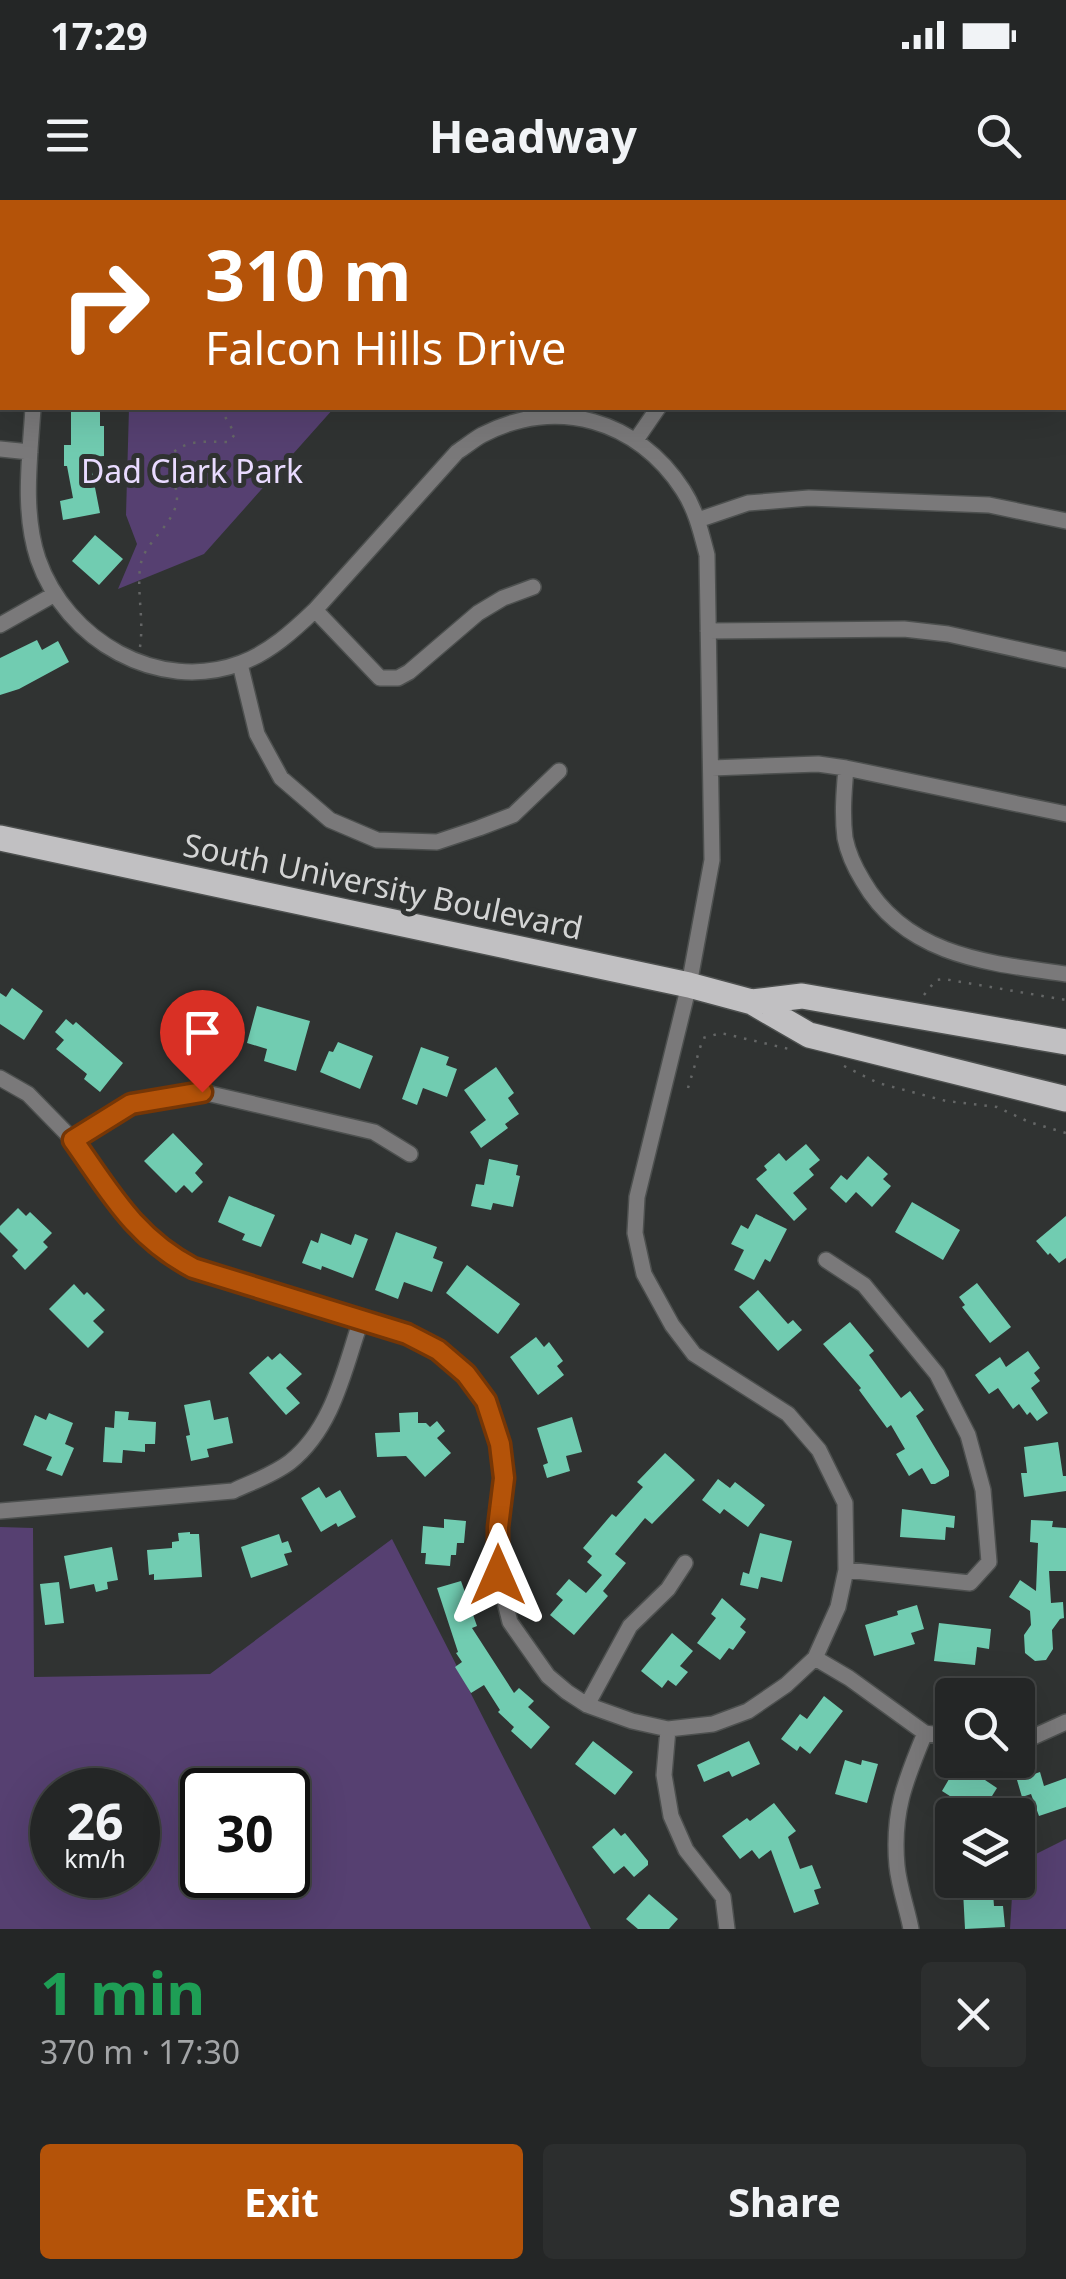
<!DOCTYPE html>
<html lang="en">
<head>
<meta charset="utf-8">
<style>
  :root { --surface:#242626; --page:#2c2e2e; --text:#f1f3f6; --muted:#a3a5a7; --line:#414343; --accent:#b45309 }
  body { margin:0; font-family:"Noto Sans",sans-serif; background:var(--page); color:var(--text); height:100vh; display:flex; flex-direction:column; font-size:38px; white-space:nowrap }
  * { box-sizing:border-box; margin:0 }
  p { font-size:32px; color:var(--muted) }
  .icon { flex:none; width:55px; height:55px; fill:none; stroke:currentColor; stroke-width:2; stroke-linecap:round; stroke-linejoin:round }
  .map { position:relative; height:1729px; overflow:hidden }
  .side { display:flex; flex-direction:column; background:var(--surface); flex:1 }
  .side>* { flex:none }
  .hud { position:absolute; left:0px; top:0px; width:1068px; height:210px; box-shadow:0 10px 40px #0002,0 0 0 2px var(--line); background:#b45309; color:#fff; overflow:hidden }
  .tools { position:absolute; left:935px; top:1478px; display:grid; gap:20px }
  .tools a { display:grid; place-items:center; width:100px; height:100px; border-radius:10px; background:var(--surface); box-shadow:0 10px 40px #0002,0 0 0 2px var(--line); font-size:50px }
  .speed { position:absolute; left:30px; top:1568px; display:flex; gap:20px; font-size:50px; font-weight:700; text-align:center }
  .speed>* { display:grid; place-content:center; width:130px; height:130px; border-radius:50%; background:var(--surface); box-shadow:0 10px 40px #0002,0 0 0 2px var(--line); line-height:1 }
  .speed small { font-size:25px; font-weight:400 }
  .speed .limit { border:5px solid #111; border-radius:15px; background:#fff; color:#111 }
  .pin { position:absolute; display:grid; place-items:center; width:85px; height:85px; color:#fff; margin:-102px -42px; border-radius:50% 50% 50% 0; rotate:-45deg; box-shadow:0 0 10px #0007 }
  .pin .icon { rotate:45deg }
  .me { position:absolute; width:110px; margin:-55px; rotate:0deg; stroke-linejoin:round; filter:drop-shadow(0 0 8px #0008) }
  .turn { display:flex; align-items:center; gap:35px; height:210px; padding:0 40px; font-size:45px }
  .turn .icon { width:130px; height:130px; stroke-width:2.5 }
  .turn b { display:block; font-size:70px; line-height:85px }
  .round { display:grid; place-items:center; flex:none; width:105px; height:105px; border-radius:10px; background:var(--page) }
  .headline { display:flex; align-items:center; justify-content:space-between; height:170px; padding:0 40px }
  h1 { font-size:60px; font-weight:700; line-height:75px; color:#1e9e55 }
  .button { display:flex; gap:20px; margin-top:auto; padding:20px 40px }
  .button a { flex:1; height:115px; border-radius:10px; background:var(--accent); color:#fff; font-size:40px; font-weight:700; line-height:115px; text-align:center }
  .button a+a { background:var(--page); color:var(--text) }
  .status { display:flex; justify-content:space-between; align-items:center; height:70px; padding:0 50px; background:var(--surface); direction:ltr }
  .status svg { height:28px; fill:currentColor }
  header { display:flex; justify-content:space-between; align-items:center; height:130px; padding:0 40px; background:var(--surface); font-size:45px; font-weight:700 }
  .map>svg:first-child { display:block }
</style>
</head>
<body>
<div class="status"><b>17:29</b><svg viewBox="0 0 49 12"><path d="M0 12V9h3v3zM5 12V6h3v6zM10 12V3h3v9zM15 12V0h3v12zM26 1h20v11H26zM47 4h2v5h-2z"/></svg></div>
<header><svg class="icon" aria-label="menu" viewBox="0 0 24 24"><path d="M4 6h16M4 12h16M4 18h16"/></svg>Headway<svg class="icon" aria-label="search" viewBox="0 0 24 24"><circle cx="10" cy="10" r="6"/><path d="M15 15l6 6"/></svg></header>
<div class="map">
<svg width="1066" height="1729" viewBox="0 0 1066 1729">
  <rect width="100%" height="100%" fill="#303332"/>
  <!-- green -->
  <path fill="#564071" fill-rule="evenodd" d="M74 0H1066V74L1065 2H76Z
    M129 208H334L204 354 118 389 137 344 126 315Z
    M0 1327 33 1328 34 1477 210 1474 392 1339 591 1729H0ZM52 1590H138V1675H52ZM202 1590H288V1675H202Z
    M1066 1639V1729H1010L1013 1680H1018V1663Z"/>
  <g fill="none" stroke-linecap="round" stroke-linejoin="round">
    <!-- stream -->
    <path stroke="#0a2820" stroke-width="5" d="M192 0 193 2
      M417 2 418 0"/>
  </g>
  <!-- building -->
  <path fill="#71ccb1" d="M71 208H100V226H104V256L89 257 100 313 63 320 60 301 73 298 67 266H64V245H71Z
    M95 335 123 359 99 385 72 361Z
    M37 440 42 450 58 441 69 462 19 489 0 495V458Z
    M12 788 43 811 24 840 0 824V793L6 797Z
    M257 806 310 821 296 871 264 861 267 849 247 843Z
    M66 819 73 825 76 822 123 863 100 892 84 879 87 874 56 849 64 840 55 832Z
    M228 820 229 856 178 857V833H194L193 821Z
    M338 842 373 856 360 889 320 872 329 851 333 852Z
    M421 847 449 857 446 865 457 869 447 897 423 888 417 905 402 899Z
    M496 867 514 893 508 898 519 914 505 924 508 928 481 948 470 932 486 920 464 890Z
    M173 933 203 964 195 973 203 982 192 993 184 985 176 993 144 961Z
    M806 944 820 960 809 969 814 975 793 993 807 1009 794 1021 756 979 767 970 764 966 779 953 786 961Z
    M868 956 888 974 883 979 891 986 872 1007 856 992 846 1003 830 988 841 975 847 980Z
    M489 959 518 965 516 975 520 976 513 1007 493 1003 491 1010 471 1006 476 984 484 985Z
    M229 996 275 1015 261 1047 242 1040 245 1034 218 1022Z
    M912 1002 960 1030 943 1060 895 1032Z
    M18 1008 26 1016 30 1012 52 1033 43 1042 48 1047 25 1070 12 1056 18 1050 0 1032V1026Z
    M756 1014 787 1029 770 1062 765 1059 754 1080 734 1070 744 1050 731 1044 741 1025 748 1029Z
    M1066 1016V1058L1059 1063 1050 1053 1048 1055 1036 1041Z
    M396 1032 437 1047 433 1058 443 1062 432 1092 404 1082 398 1099 375 1090Z
    M321 1033 351 1045 355 1034 368 1039 353 1078 322 1066 321 1070 302 1063 311 1040 318 1043Z
    M467 1065 520 1104 498 1134 446 1093Z
    M977 1083 1011 1127 990 1143 962 1107 965 1105 959 1097Z
    M74 1084 84 1095 87 1092 105 1110 93 1121 104 1132 88 1148 49 1109Z
    M758 1090 788 1124 793 1120 802 1130 778 1151 739 1107Z
    M850 1122 874 1151 869 1155 901 1198 910 1191 924 1210 916 1216 949 1271V1276L935 1284H931L922 1268 909 1276 896 1254 905 1249 891 1225 887 1228 859 1190 861 1188 823 1144Z
    M536 1137 544 1147 549 1142 563 1161 557 1166 564 1175 538 1195 510 1157Z
    M1028 1151 1040 1168 1034 1173 1040 1181 1031 1188 1048 1213 1037 1221 1030 1212 1027 1215 1019 1204 1013 1209 998 1188 989 1194 975 1175 1000 1157 1006 1167Z
    M280 1153 302 1174 286 1188 300 1203 286 1215 249 1173 268 1156 272 1160Z
    M210 1200 214 1220 228 1217 233 1243 207 1249 209 1257 191 1261 186 1236 190 1235 184 1205Z
    M115 1211 129 1212 128 1220 156 1222 155 1244H145V1252L123 1250 122 1263 103 1262 105 1227 114 1228Z
    M418 1212V1223H426L430 1227 437 1221 445 1231 437 1238 451 1253 425 1277 406 1256 377 1257 375 1233 400 1232 399 1213Z
    M49 1213 73 1223 65 1244 74 1248 62 1276 46 1270 52 1257 23 1245 35 1215 46 1220Z
    M572 1217 582 1252 566 1256 570 1271 547 1278 543 1265 548 1263 537 1228Z
    M1058 1242 1063 1276H1066V1291L1024 1297 1021 1273H1027L1024 1247Z
    M665 1253 695 1280 652 1324 645 1318 615 1354 626 1363 603 1391 608 1396 574 1435 550 1415 563 1400 556 1394 569 1379 586 1393 602 1375 587 1362 592 1356 583 1348 612 1314 616 1317 643 1287 637 1282Z
    M718 1279 730 1288 735 1282 765 1305 748 1327 724 1309 720 1314 702 1300Z
    M319 1287 326 1298 340 1290 356 1317 338 1327 336 1323 321 1332 301 1298Z
    M902 1309 955 1316 954 1328 946 1327 945 1340 900 1337Z
    M444 1319 466 1321 464 1343H457L456 1355H451L450 1366 425 1364 426 1353H421L423 1326 444 1328Z
    M1031 1320 1053 1321 1052 1327 1066 1328V1371H1049L1051 1403 1063 1402 1064 1418 1060 1419 1052 1430 1053 1449 1046 1460 1035 1461 1025 1453 1024 1435 1031 1425 1030 1411 1009 1397 1020 1380 1036 1391 1038 1343 1030 1342Z
    M190 1332V1334H199L202 1377 154 1380V1374L149 1375 147 1350 172 1348V1342L179 1341 178 1333Z
    M760 1333 792 1341 782 1382 761 1377 758 1389 740 1385 743 1372 749 1374Z
    M279 1334 282 1343 288 1341 292 1352 284 1354 288 1365 251 1378 241 1347Z
    M112 1347 118 1380 107 1382 108 1389 96 1392 94 1384 70 1389 64 1356Z
    M461 1381 477 1426 472 1428 514 1493 519 1488 534 1501 528 1507 550 1527 531 1549 511 1531 514 1527 498 1512 500 1510 484 1485 471 1493 455 1467 462 1462 456 1453 458 1452 437 1388Z
    M59 1382 64 1423 45 1425 40 1384Z
    M722 1398 746 1419 740 1427 746 1432 733 1450 729 1448 720 1460 697 1443 716 1418 711 1414Z
    M917 1405 924 1429 911 1433 915 1444 874 1456 865 1425 898 1415 897 1411Z
    M939 1423 991 1429 989 1449 977 1447 975 1465 934 1461Z
    M672 1433 693 1451 680 1466 688 1472 676 1486 668 1480 662 1488 641 1471Z
    M824 1496 843 1511 810 1554 800 1546 797 1551 781 1539 800 1514 807 1519Z
    M593 1541 633 1572 615 1595 575 1564Z
    M749 1541 760 1564 732 1577 729 1571 704 1582 697 1565Z
    M845 1560 861 1565 862 1560 878 1564 867 1603 835 1594Z
    M970 1570 997 1588 992 1596 996 1599 985 1615H960L947 1607 953 1598 942 1591 952 1574 963 1580Z
    M1040 1572 1044 1586 1066 1578V1607L1039 1616 1031 1594 1022 1597 1017 1580Z
    M774 1603 796 1631 788 1637 800 1669 812 1665 821 1688 814 1690 819 1704 794 1713 771 1650 759 1659 752 1650 740 1659 722 1636 747 1618 750 1621Z
    M614 1628 621 1636 625 1633 648 1661V1665L634 1677 624 1666 614 1674 592 1647Z
    M949 1680H992L994 1706H1003L1005 1727 965 1729 963 1691 949 1692Z
    M649 1694 678 1719 669 1729H638L626 1719Z"/>
  <g fill="none" stroke-linecap="round" stroke-linejoin="round">
    <!-- minor casing -->
    <g stroke="#4d504f" stroke-width="18">
      <path id="minor" d="M0 65 2 68
        M1065 168H1066
        M636 240 658 208
        M0 249 30 252
        M698 320 748 303 809 298 989 305 1066 321
        M315 410 380 478H398L409 472 478 413 503 398 533 387
        M0 425 55 394
        M708 431 904 429 948 434 1066 460
        M240 464 257 534 281 578 330 620 377 640 437 642 479 628 513 615 559 571
        M712 568 818 564 846 568 1066 614
        M846 568C844 591 842 614 845 638 848 653 855 668 863 681 906 756 988 763 1066 774
        M0 878 28 894 73 940 132 1024 170 1056 193 1068 407 1134 438 1150 465 1174 485 1201 500 1244 504 1278 498 1327V1375L510 1422 548 1476 567 1492 587 1505 632 1521 668 1529 713 1524 748 1511 786 1485 815 1458 838 1407 846 1370 845 1303 819 1250 788 1214 694 1154 672 1125 644 1074 635 1033 637 997 689 785 712 660 707 355C701 332 696 310 683 290 638 220 556 196 482 235 473 240 465 247 457 252L315 410C293 431 270 452 241 463 158 494 66 440 38 359 22 311 30 257 33 208
        M73 940 131 904 202 892 374 932 410 954
        M826 1060 864 1085 937 1174 968 1235 983 1290 989 1362 970 1383 846 1370
        M0 1311 233 1291C252 1282 273 1275 290 1262 333 1228 344 1170 361 1120
        M815 1458 849 1478 925 1533 952 1537
        M587 1505 630 1426 668 1389 685 1363
        M668 1529 664 1575 671 1616 686 1650 723 1697 727 1729
        M1018 1538 1033 1537 1066 1522
        M911 1729C907 1708 899 1687 897 1666 892 1613 905 1581 925 1533"/>
    </g>
    <!-- primary casing -->
    <g stroke="#4d504f" stroke-width="28">
      <path id="primary" d="M0 638 689 785 752 802 809 835 1066 899
        M752 802 802 796 1066 842"/>
    </g>
    <!-- path -->
    <path stroke="#646666" stroke-width="2.5" stroke-dasharray="2.5 8" stroke-linecap="butt" d="M298 2 299 0
      M343 2 345 0
      M451 2 452 0
      M637 2V0
      M140 447C144 420 137 393 140 368 143 341 176 325 177 298 177 286 170 272 167 260 182 238 204 242 229 242L235 234 220 208
      M924 795 936 780 944 779 1066 800
      M844 866 878 883 946 901 997 907 1029 922 1066 933
      M688 888 703 838 721 833 789 849"/>
    <!-- minor -->
    <use href="#minor" stroke="#7a797a" stroke-width="15"/>
    <!-- primary -->
    <use href="#primary" stroke="#c1c0c2" stroke-width="25"/>
  </g>
  <g fill="none" stroke-linecap="round" stroke-linejoin="round">
    <!-- route casing -->
    <g stroke="#753606" stroke-width="25">
      <path id="route" d="M202 892 131 904 73 940C110 992 134 1037 193 1068L407 1134 438 1150 466 1174 486 1201 500 1244 504 1278 498 1327V1375"/>
    </g>
    <!-- route -->
    <use href="#route" stroke="#b45309" stroke-width="18"/>
  </g>
  <g text-anchor="middle" stroke-width="10" stroke-linejoin="round" paint-order="stroke">
    <!-- park labels -->
    <g font-size="32" fill="#e9dbff" stroke="#303332">
      <text x="192" y="283">Dad Clark Park</text>
    </g>
    <!-- street labels -->
    <g font-size="32" fill="#d3d4d4" stroke="#303332">
      <text transform="translate(383 687) rotate(12)" y="11">South University Boulevard</text>
    </g>
  </g>
</svg>
<div class="tools">
<a><svg class="icon" aria-label="search" viewBox="0 0 24 24"><circle cx="10" cy="10" r="6"/><path d="M15 15l6 6"/></svg></a>
<a><svg class="icon" aria-label="layers" viewBox="0 0 24 24"><path d="M12 4l9 5-9 5-9-5zM3 14l9 5 9-5"/></svg></a>
</div>
<div class="speed"><div>26<small>km/h</small></div><div class="limit">30</div></div>
<div class="pin" style="left:202px;top:892px;background:#d93025"><svg class="icon" aria-label="arrive" viewBox="0 0 24 24"><path d="M6 21V4h12l-3 4 3 4H6"/></svg></div>
<svg class="me" style="left:498px;top:1375px" viewBox="-20 -20 40 40"><path d="M0-17L14 15 0 8-14 15z" fill="#b45309" stroke="#fff" stroke-width="4"/></svg>
<div class="hud">
<div class="turn"><svg class="icon" aria-label="right" viewBox="0 0 24 24"><path d="M7 20v-9h11M14 6l5 5-5 5"/></svg><div><b>310 m</b>Falcon Hills Drive</div></div>
</div>
</div>
<section class="side">
<div class="headline"><div><h1>1 min</h1><p>370 m · 17:30</p></div><a class="round"><svg class="icon" aria-label="close" viewBox="0 0 24 24"><path d="M6 6l12 12M18 6L6 18"/></svg></a></div>
<div class="button"><a>Exit</a><a>Share</a></div>
</section>
</body>
</html>
